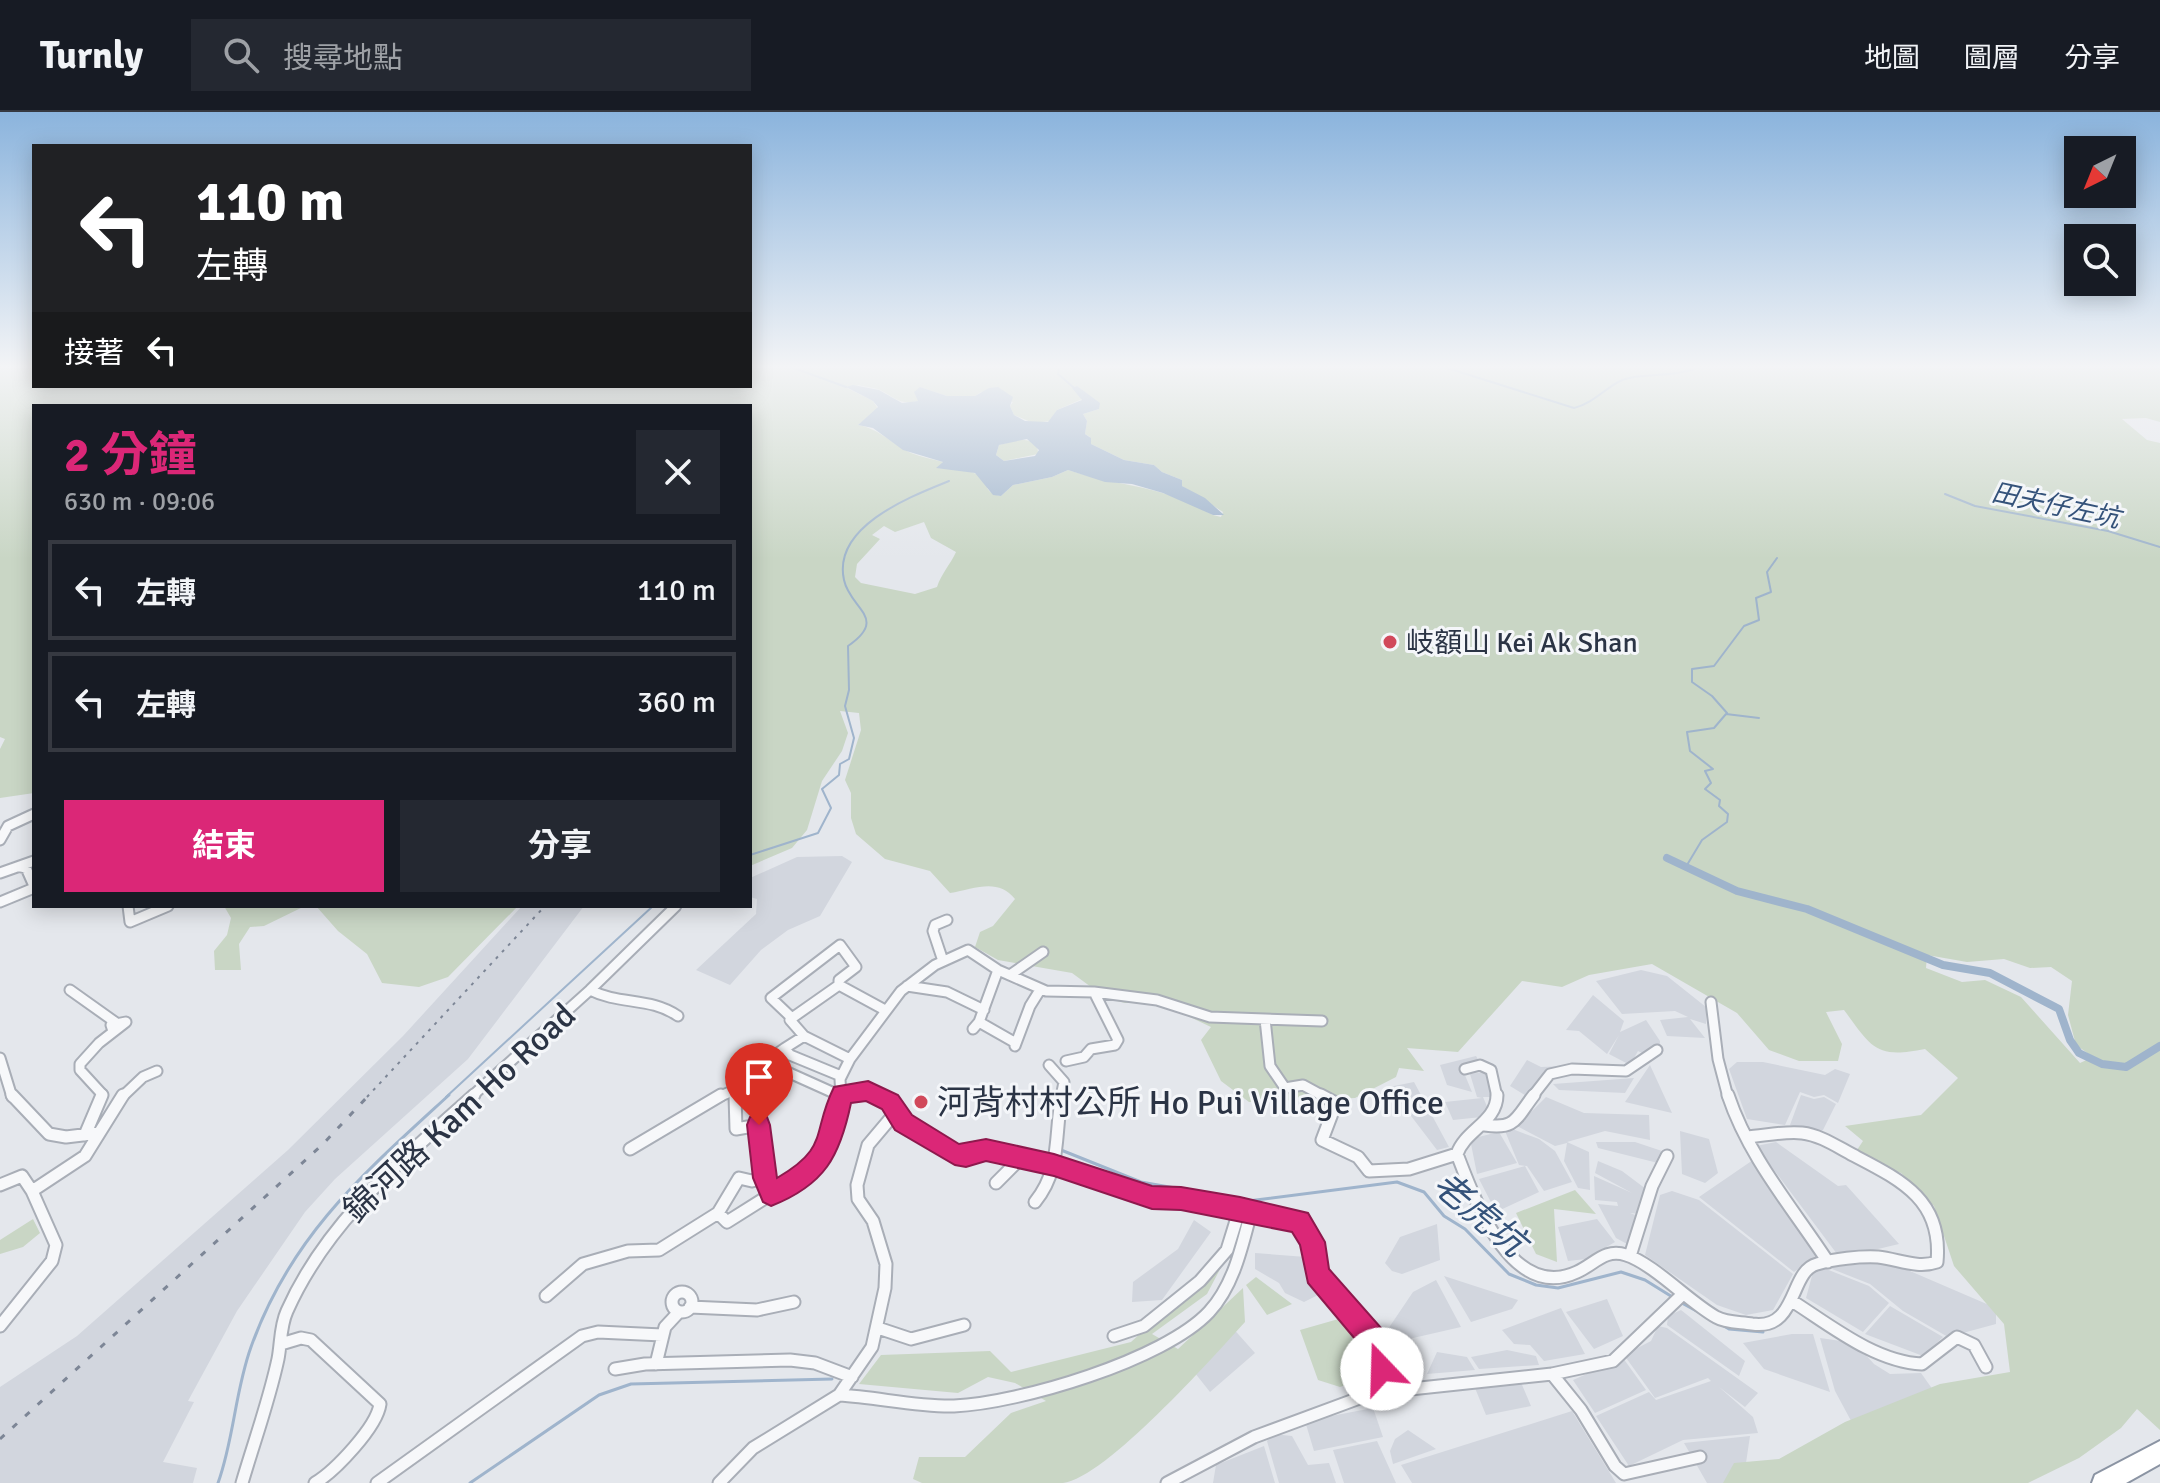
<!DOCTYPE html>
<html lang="zh-TW">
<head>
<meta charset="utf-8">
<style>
  :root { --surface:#171b24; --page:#242831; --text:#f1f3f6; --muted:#9ea1a6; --line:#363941; --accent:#db2777 }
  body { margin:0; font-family:Signika,"Noto Sans TC",sans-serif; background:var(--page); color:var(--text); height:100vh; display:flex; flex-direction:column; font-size:30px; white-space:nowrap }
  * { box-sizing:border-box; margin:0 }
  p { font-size:26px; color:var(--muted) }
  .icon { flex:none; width:44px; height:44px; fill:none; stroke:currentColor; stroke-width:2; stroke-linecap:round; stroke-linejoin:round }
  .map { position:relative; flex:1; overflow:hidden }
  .details { position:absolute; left:32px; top:292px; width:720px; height:504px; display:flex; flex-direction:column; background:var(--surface); border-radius:0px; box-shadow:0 4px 20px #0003 }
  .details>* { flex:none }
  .banner { position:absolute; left:32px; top:32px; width:720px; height:244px; border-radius:0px; box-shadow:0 4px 20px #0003; background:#202124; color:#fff; overflow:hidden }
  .needle { width:52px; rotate:223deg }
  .tools { position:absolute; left:2064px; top:24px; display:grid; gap:16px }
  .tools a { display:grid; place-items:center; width:72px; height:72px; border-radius:0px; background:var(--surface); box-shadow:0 4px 20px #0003; font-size:40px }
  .pin { position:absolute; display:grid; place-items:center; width:68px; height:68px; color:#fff; margin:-82px -34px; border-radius:50% 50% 50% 0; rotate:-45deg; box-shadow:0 0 8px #0007 }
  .pin .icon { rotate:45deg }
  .me { position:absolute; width:88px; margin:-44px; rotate:339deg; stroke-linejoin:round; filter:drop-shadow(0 0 6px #0008) }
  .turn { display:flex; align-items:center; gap:28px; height:168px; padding:0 32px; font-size:36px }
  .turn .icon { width:104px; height:104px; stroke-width:2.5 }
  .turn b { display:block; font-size:56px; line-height:68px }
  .then { display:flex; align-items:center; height:76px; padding:0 32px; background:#0003; gap:16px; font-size:30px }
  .round { display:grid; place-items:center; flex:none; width:84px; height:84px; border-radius:0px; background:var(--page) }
  .summary { display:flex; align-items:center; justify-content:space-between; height:136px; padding:0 32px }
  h1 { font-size:48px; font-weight:700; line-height:60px; color:var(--accent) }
  .button { display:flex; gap:16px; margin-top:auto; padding:16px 32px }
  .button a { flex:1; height:92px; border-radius:0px; background:var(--accent); color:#fff; font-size:32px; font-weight:700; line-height:92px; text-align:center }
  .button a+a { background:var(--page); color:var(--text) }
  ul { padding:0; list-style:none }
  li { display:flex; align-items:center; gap:24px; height:100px; margin:0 16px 12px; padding:0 16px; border:4px solid var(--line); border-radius:0px }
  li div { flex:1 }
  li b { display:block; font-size:30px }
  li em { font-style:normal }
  header { display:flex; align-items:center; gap:48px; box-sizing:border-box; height:112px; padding:0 40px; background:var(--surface); border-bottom:2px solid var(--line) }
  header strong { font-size:38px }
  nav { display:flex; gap:44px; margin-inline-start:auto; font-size:28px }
  .search { width:560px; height:72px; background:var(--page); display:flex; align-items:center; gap:20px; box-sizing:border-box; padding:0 28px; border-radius:0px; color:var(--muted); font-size:30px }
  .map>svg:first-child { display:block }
</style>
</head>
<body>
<header>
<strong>Turnly</strong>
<div class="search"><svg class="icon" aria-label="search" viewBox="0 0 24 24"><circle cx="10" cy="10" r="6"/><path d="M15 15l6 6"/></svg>搜尋地點</div>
<nav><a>地圖</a><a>圖層</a><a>分享</a></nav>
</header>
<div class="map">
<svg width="2160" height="1371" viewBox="0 0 2160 1371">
  <rect width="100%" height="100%" fill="#e4e7ec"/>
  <!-- built -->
  <path fill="#d2d6de" d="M842 744 852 750 820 804 788 818 761 838 730 873 696 858 756 802 757 787 750 785V766L797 745Z
    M522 794H584L468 947 335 1067 305 1100 237 1199 188 1289 194 1290 163 1350 197 1356 193 1371H0V1275L77 1224 288 1038 403 924Z
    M1641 858 1667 864 1706 895V912L1690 907 1705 926 1667 924 1660 908 1688 905 1675 899 1622 902 1596 869Z
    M1593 883 1624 909 1620 920 1646 908 1660 929V934L1644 942 1638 939 1630 953 1609 942 1619 923 1607 942 1579 919 1566 918Z
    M1476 944 1480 951 1462 956 1472 980 1447 973 1440 953Z
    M1527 948 1541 955 1568 954 1544 963 1528 985 1510 974Z
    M1737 950H1763L1825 963 1835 957 1850 962 1838 991 1824 983 1814 985 1800 980 1785 1013 1747 1007 1729 957Z
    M1650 953 1672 1001 1625 990Z
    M1490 959 1495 985H1483L1491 1004 1453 1008 1445 990 1482 986 1477 985 1470 962Z
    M1634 966 1625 981 1559 978 1553 972Z
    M1414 970 1449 1035 1437 1038 1389 975Z
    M1801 983 1814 987 1824 985 1836 992 1823 1018 1814 1022 1790 1013Z
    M1546 985 1584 1001 1649 1003 1650 1028 1605 1019 1567 1030 1589 1040 1590 1078 1578 1076 1564 1049 1567 1031 1555 1034 1517 1014Z
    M1515 1018 1539 1027 1555 1039 1572 1070 1544 1079 1527 1054 1519 1053 1505 1019Z
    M1680 1019 1709 1027 1718 1061 1705 1071 1682 1062Z
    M1499 1020 1517 1051 1477 1062 1470 1027Z
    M1596 1030H1635L1662 1039 1658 1051 1598 1036Z
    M1776 1030 1838 1074 1846 1073 1899 1132 1840 1146 1756 1034Z
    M1753 1048 1818 1143 1794 1160 1699 1085Z
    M1598 1049 1622 1059 1646 1077 1640 1102 1630 1101 1646 1107 1638 1127 1627 1132 1616 1126 1598 1092 1618 1094 1617 1090 1595 1088 1594 1064 1632 1081 1595 1061Z
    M1525 1054 1539 1080 1496 1100 1479 1067Z
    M1672 1079 1699 1088 1793 1162 1773 1198 1746 1203 1717 1193 1645 1143 1660 1083Z
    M1597 1107 1615 1130 1586 1147 1568 1149 1558 1115Z
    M1194 1108 1211 1120 1162 1188 1132 1190 1133 1170 1178 1137Z
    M1437 1112 1440 1148 1402 1162 1392 1159 1385 1151 1400 1125Z
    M1255 1141 1306 1145 1320 1182 1304 1190 1285 1181 1279 1171 1255 1157Z
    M1889 1150 1996 1196V1212L1948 1225 1903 1199 1870 1172 1827 1155Z
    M1821 1155 1869 1174 1889 1191 1863 1220 1806 1186 1813 1160Z
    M1444 1164 1518 1188 1512 1197 1471 1210Z
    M1436 1168 1461 1215 1400 1229 1388 1217 1413 1180Z
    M1607 1187 1623 1224 1594 1237 1566 1200Z
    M1890 1194 1943 1225 1923 1244 1865 1222Z
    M1561 1196 1585 1242 1544 1249 1530 1233 1514 1232 1502 1218Z
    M1681 1198 1745 1249 1739 1264 1667 1213 1668 1204Z
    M1231 1214 1255 1241 1210 1280 1187 1251Z
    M1658 1214 1667 1216 1758 1281 1745 1295 1719 1275 1753 1305 1758 1321 1683 1328 1629 1354 1596 1304 1649 1280 1656 1288 1711 1269 1708 1266 1655 1286 1624 1243 1651 1229Z
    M1792 1222H1813L1830 1280 1764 1257 1743 1231Z
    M1820 1226 1855 1231 1874 1252 1890 1262 1921 1261 1938 1285 1856 1318 1835 1279Z
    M1507 1238 1536 1244 1539 1253 1479 1257 1471 1245Z
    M1437 1240 1467 1245 1475 1258 1427 1262Z
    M1623 1246 1646 1278 1595 1301 1573 1268Z
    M1520 1268 1531 1294 1486 1303 1475 1276Z
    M1373 1296 1383 1325 1314 1339 1305 1309Z
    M1572 1299 1616 1371H1412L1401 1353Z
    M1408 1318 1436 1337 1393 1352 1390 1339 1395 1327Z
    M1273 1322 1292 1324 1308 1353 1329 1351 1336 1371H1279L1267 1329Z
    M1750 1324 1743 1371H1707L1684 1331Z
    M1377 1329 1396 1371H1344L1333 1338Z
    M1264 1334 1275 1371H1213L1216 1353Z"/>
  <!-- green -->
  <path fill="#c9d6c5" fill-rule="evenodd" d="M0 255H34V274H750V255H2160V310L2146 306 2122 307 2147 328 2160 331V1318L2137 1297 2121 1316 2079 1346 2028 1371H1723L1734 1351 1779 1347 1845 1310 1940 1272 2010 1260 2004 1212 1954 1154 1934 1094 1901 1061 1853 1044 1863 1029 1845 1014 1921 1003 1958 966 1925 937C1876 947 1872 936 1844 898L1826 900 1842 932 1838 949H1799L1769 938 1737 901 1652 852 1589 863 1562 875 1522 869 1458 940 1407 936 1424 959 1399 956 1396 965 1355 986 1249 990 1221 969 1201 928 1211 915 1156 889 1125 891 1106 886 1072 861 998 848 975 835 980 820 993 814 1015 787C998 765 974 777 950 781L930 759 885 747 856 722 851 706V681L845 668 861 618 859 601 840 599 848 621 842 639 822 669 807 718 792 736 750 754V294H34V681L0 686V637L5 627 0 625ZM859 273C865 275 874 275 880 278 896 286 899 293 918 289L920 275 947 284H975L981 280 1013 290 1010 294 1014 303 1033 311 1051 309 1057 298 1082 287 1099 297 1083 302 1087 309 1085 322 1090 325 1091 332 1124 348 1154 353 1162 360 1182 368V374L1223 400 1221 405 1213 403C1198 395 1183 387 1166 382 1133 372 1101 369 1068 358L1052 365 1013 373 1001 384C981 380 991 371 978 363 967 356 950 357 938 356L943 350C933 347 921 345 911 341 892 332 878 316 858 313L878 297 873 289 847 276ZM924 410 931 426 956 440C950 453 941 462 937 475L915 482 861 471 855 465 857 452 880 427 872 423 884 414 895 420ZM1927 843 1967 850 2004 847 2030 856 2051 855 2072 869 2068 903 2076 933 2093 945 2080 951 2021 885 1985 868 1962 870 1926 856Z
    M1018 328C1028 327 1039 330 1038 342L1004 349 996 343 999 333Z
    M224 794H305L264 814 250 815 239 832 241 858H215L214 839 227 823 231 806Z
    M316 794H518L448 865 419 875 382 871 367 842 338 819Z
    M1575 1078 1596 1102 1554 1097 1557 1150 1536 1142 1516 1101Z
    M33 1107 40 1121 23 1135 0 1142V1128Z
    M1228 1142 1207 1182 1152 1222 1178 1237 1243 1176 1245 1210C1213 1245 1106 1366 1063 1371 1020 1371 966 1371 922 1371L913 1367 919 1345H965L1011 1301 1046 1289 1015 1271 988 1265 958 1281 859 1272 881 1243 990 1239 1011 1260 1131 1230Z
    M1256 1165 1292 1192 1267 1203 1246 1173Z
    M1342 1206 1375 1247 1371 1264 1340 1275 1318 1268 1300 1218Z"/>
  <!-- water -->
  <path fill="#9fb4cc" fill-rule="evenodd" d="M853 273 879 278 902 291 918 289 914 280 920 275 947 284H975L989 276 998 275 1013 285 1010 294 1014 303 1025 309 1048 310 1057 298 1082 288 1072 276 1077 274 1100 291 1099 297 1083 302 1087 309 1085 322 1091 326V332L1124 348 1154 353 1162 360 1182 368V374L1205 386 1224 403H1213L1163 381 1132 372 1105 370 1068 358 1052 365 1013 373 1001 384 993 383 975 361 936 356 943 350 903 338 873 316 858 313 878 295 873 289 846 275ZM1027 327 1039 338 1035 344 1004 349 996 343 999 333Z"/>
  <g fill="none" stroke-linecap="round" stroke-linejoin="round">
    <!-- stream-far1 -->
    <path stroke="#9fb4cc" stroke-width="2" d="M791 255 846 275
      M1444 255 1574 296C1596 291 1611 269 1629 266 1650 262 1671 264 1692 258
      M1059 258 1058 262 1073 275
      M1945 382 1975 394 2108 419 2160 435
      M1727 601 1712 584 1692 570V557L1714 554 1744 514 1759 508 1756 486 1771 480 1767 460 1777 446
      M750 743 818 721 831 696 822 677 839 663 840 652 849 647 854 626 845 594 849 578 848 534C889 506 850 497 844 468 832 414 912 384 949 369
      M1687 753 1702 728 1727 710 1728 702 1719 694 1720 688 1705 677 1711 671 1705 659 1713 657 1690 639 1687 620 1714 616 1726 602 1759 606
      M446 985 653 794"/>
    <!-- stream -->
    <path stroke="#9fb4cc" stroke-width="3" d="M1061 1038 1141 1070 1248 1089 1397 1070 1424 1080 1444 1104 1465 1117 1509 1162 1536 1173 1558 1176 1621 1160 1645 1168 1674 1186
      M1680 1190 1702 1202
      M1722 1213 1729 1217 1763 1220
      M218 1371C234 1327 235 1279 251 1235 291 1123 364 1061 449 983
      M470 1371 599 1283 631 1272 832 1267"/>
    <!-- canal -->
    <path stroke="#9fb4cc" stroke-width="8" d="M1667 746 1737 779 1807 797 1943 853 1990 861 2059 897 2070 928 2079 941 2102 952 2126 955 2160 934"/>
    <!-- minor-far1 casing -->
    <g stroke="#a9aeb7" stroke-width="13">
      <path id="minor-far1" d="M0 728 8 714 34 702
        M21 755 26 756 34 774
        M0 761 34 749
        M0 790 34 776
        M128 794 130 810 168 794
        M840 833 856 855 839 868V873L792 906 771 886Z
        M943 849 933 819 935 813 947 808
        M1010 863 1043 840
        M839 873 885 898
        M907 874 947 880 984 898
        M70 878 115 910
        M590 878C619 893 651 885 678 904
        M1711 890 1718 947 1728 985
        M792 906 790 908 804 924
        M1265 907 1270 954 1285 976 1303 973 1325 985
        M979 910 1016 931
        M973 917 979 910 998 858
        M1015 934 1030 894 1040 878
        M785 936 765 950 834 981H876L882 985
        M0 946 12 985
        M1066 949 1084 945 1091 937 1115 933 1118 928 1094 880
        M1049 953 1064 970 1061 985
        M1465 957 1480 953 1491 958 1497 985
        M841 964 790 943 785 936 804 924 850 947
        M101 985 102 982 80 958V952L99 931 126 910 111 913 113 919
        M122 985 143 965 157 959
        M471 985 590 878 676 794
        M718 985 735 978V985
        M841 985 840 967 850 947 901 879 935 853 968 838 998 858 1046 879 1094 880 1157 888 1210 905 1322 909
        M1532 985 1550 962 1572 957 1626 959 1657 938"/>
    </g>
    <!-- minor casing -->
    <g stroke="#a9aeb7" stroke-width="15">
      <path id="minor" d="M12 983 49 1022 66 1025 99 1021
        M735 983 736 1017 759 1013 765 1066 771 1082
        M879 983C891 991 895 1002 906 1011 918 1021 940 1038 955 1043 966 1047 975 1038 986 1038L1054 1053 1152 1086 1240 1096 1299 1110 1312 1130 1317 1162 1379 1234 1384 1280
        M1321 983 1336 991 1322 1028 1358 1045 1369 1059 1409 1057 1457 1042
        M1497 983C1497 1010 1465 1018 1457 1042 1474 1086 1511 1191 1577 1160 1595 1152 1605 1136 1626 1143 1654 1152 1689 1190 1716 1205 1726 1211 1741 1210 1752 1212 1798 1219 1789 1159 1817 1152 1834 1147 1860 1144 1878 1145 1898 1147 1917 1157 1937 1150 1943 1088 1901 1068 1853 1043 1836 1034 1820 1023 1802 1021 1783 1019 1764 1024 1746 1025
        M1728 983C1749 1046 1792 1095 1828 1150
        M1485 1013C1516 1018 1516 1006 1534 983
        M85 1023 102 983
        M630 1037 721 983
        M996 1071 1022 1045
        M0 1073 22 1064 32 1079
        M1035 1090C1062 1057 1054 1022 1062 983
        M718 1101 727 1110 816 1054 833 1020 842 983
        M1630 1144 1652 1074 1667 1044
        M672 1190a10 10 0 1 1 20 0a10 10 0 1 1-20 0Z
        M546 1184 583 1152 628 1139 659 1138 718 1101 739 1066 752 1069 765 1066
        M1792 1189C1830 1213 1875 1250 1922 1252L1957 1225 1974 1233 1986 1255
        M690 1195 757 1198 794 1190
        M0 1214 52 1149 56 1133 32 1079 85 1044 123 983
        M878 1216 911 1227 964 1213
        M1114 1224 1144 1214 1200 1169 1227 1138 1240 1096
        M281 1232 301 1226 311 1228 380 1292C377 1315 335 1359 315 1371
        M656 1252 665 1215 678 1201
        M615 1257 645 1252 790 1248 815 1251 852 1265
        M1552 1262 1581 1298 1615 1354 1624 1362 1700 1345
        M839 1283C877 1285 916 1295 954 1294 1020 1291 1164 1248 1209 1200 1234 1173 1242 1134 1251 1100
        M242 1371C254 1330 269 1289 278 1247 281 1232 280 1214 287 1199 327 1109 402 1048 474 983
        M377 1371 582 1224 598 1220 662 1223
        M719 1371 753 1336 839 1283 872 1235 885 1176 886 1152 873 1109 858 1087 857 1073 868 1033 895 1001
        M1167 1371 1254 1325 1373 1281 1552 1262 1613 1249 1683 1182"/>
    </g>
    <!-- motorway casing -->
    <g stroke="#8b94a3" stroke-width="4">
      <path id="motorway" d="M2160 1329V1352L2126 1371H2092L2095 1363Z"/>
    </g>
    <!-- minor-far1 -->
    <use href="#minor-far1" stroke="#f7f8fa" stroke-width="9"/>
    <!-- minor -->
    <use href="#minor" stroke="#f7f8fa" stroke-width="11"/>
    <!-- motorway -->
    <use href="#motorway" fill="#fff" fill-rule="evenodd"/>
    <!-- rail-far1 -->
    <path stroke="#7d8696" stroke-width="2" stroke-dasharray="3 6" stroke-linecap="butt" d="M367 985 545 794"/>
    <!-- rail -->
    <path stroke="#7d8696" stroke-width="3" stroke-dasharray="6 11" stroke-linecap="butt" d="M0 1327 323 1032 369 983"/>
  </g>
  <!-- sky -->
  <linearGradient id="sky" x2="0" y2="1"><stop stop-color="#8bb4dd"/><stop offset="0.57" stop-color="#f3f4f6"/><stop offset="1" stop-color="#f3f4f6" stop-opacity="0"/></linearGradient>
  <rect width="2160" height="447" fill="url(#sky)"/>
  <!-- route -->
  <path fill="#db2777" stroke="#8e194d" stroke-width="2" d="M868 969 898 983 912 1003 959 1032 986 1027 1054 1042 1152 1074 1181 1075 1240 1085 1308 1101 1325 1130 1329 1157 1389 1225 1396 1257 1392 1267 1382 1271 1372 1267 1366 1240 1308 1171 1300 1133 1292 1120 1181 1098 1152 1097 1054 1064 986 1049 966 1055 955 1053 895 1018 882 997 866 989 851 991C840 1044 825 1073 771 1094L763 1090 753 1066 747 1013 750 1005 759 1002 767 1005 770 1013 777 1066C830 1035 811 1022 834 975Z"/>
  <!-- markers -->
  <g fill="#d1495b" stroke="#f4f6f9" stroke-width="3">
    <circle cx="1390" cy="530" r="8"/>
    <circle cx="921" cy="990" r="8"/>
  </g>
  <g text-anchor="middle" stroke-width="6" stroke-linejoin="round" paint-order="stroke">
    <!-- far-water labels -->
    <g font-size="26" font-style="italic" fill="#34527a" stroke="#f4f6f9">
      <text transform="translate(2056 393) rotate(12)" y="9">田夫仔左坑</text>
    </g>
    <!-- poi labels -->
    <g font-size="28" fill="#2b3445" stroke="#f4f6f9" text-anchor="start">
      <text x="1406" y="540">岐額山 Kei Ak Shan</text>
    </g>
    <!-- near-poi labels -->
    <g font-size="34" fill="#2b3445" stroke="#f4f6f9" text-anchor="start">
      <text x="937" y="1002">河背村村公所 Ho Pui Village Office</text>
    </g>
    <!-- near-street labels -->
    <g font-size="34" fill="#2b3445" stroke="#f4f6f9">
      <text transform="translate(459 1000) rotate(-43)" y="12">錦河路 Kam Ho Road</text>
    </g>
    <!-- near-water labels -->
    <g font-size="36" font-style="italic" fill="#34527a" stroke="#f4f6f9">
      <text transform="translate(1480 1101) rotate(40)" y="13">老虎坑</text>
    </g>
  </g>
</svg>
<div class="tools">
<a><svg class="needle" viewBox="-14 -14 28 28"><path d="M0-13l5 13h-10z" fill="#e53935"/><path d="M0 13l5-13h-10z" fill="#9ea1a6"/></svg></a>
<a><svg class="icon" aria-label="search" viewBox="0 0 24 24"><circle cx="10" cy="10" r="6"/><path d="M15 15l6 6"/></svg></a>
</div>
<div class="pin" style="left:759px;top:1013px;background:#d93025"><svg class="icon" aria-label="arrive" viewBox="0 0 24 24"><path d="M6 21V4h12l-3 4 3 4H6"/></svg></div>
<svg class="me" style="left:1382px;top:1257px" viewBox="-20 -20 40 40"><circle r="19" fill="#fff"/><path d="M0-13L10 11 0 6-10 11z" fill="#db2777"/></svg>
<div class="banner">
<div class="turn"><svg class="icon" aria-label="left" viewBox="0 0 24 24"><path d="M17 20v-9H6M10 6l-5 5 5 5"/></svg><div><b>110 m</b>左轉</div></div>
<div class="then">接著<svg class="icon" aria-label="left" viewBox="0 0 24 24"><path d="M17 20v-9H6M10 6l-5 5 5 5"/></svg></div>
</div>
<section class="details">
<div class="summary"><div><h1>2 分鐘</h1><p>630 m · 09:06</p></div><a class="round"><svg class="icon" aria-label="close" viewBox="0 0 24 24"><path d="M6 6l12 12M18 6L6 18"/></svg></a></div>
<ul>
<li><svg class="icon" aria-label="left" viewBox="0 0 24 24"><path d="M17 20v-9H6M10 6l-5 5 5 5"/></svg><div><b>左轉</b></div><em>110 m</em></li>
<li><svg class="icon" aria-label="left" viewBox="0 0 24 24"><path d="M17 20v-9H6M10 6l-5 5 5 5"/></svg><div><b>左轉</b></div><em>360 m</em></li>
</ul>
<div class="button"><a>結束</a><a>分享</a></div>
</section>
</div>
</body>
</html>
